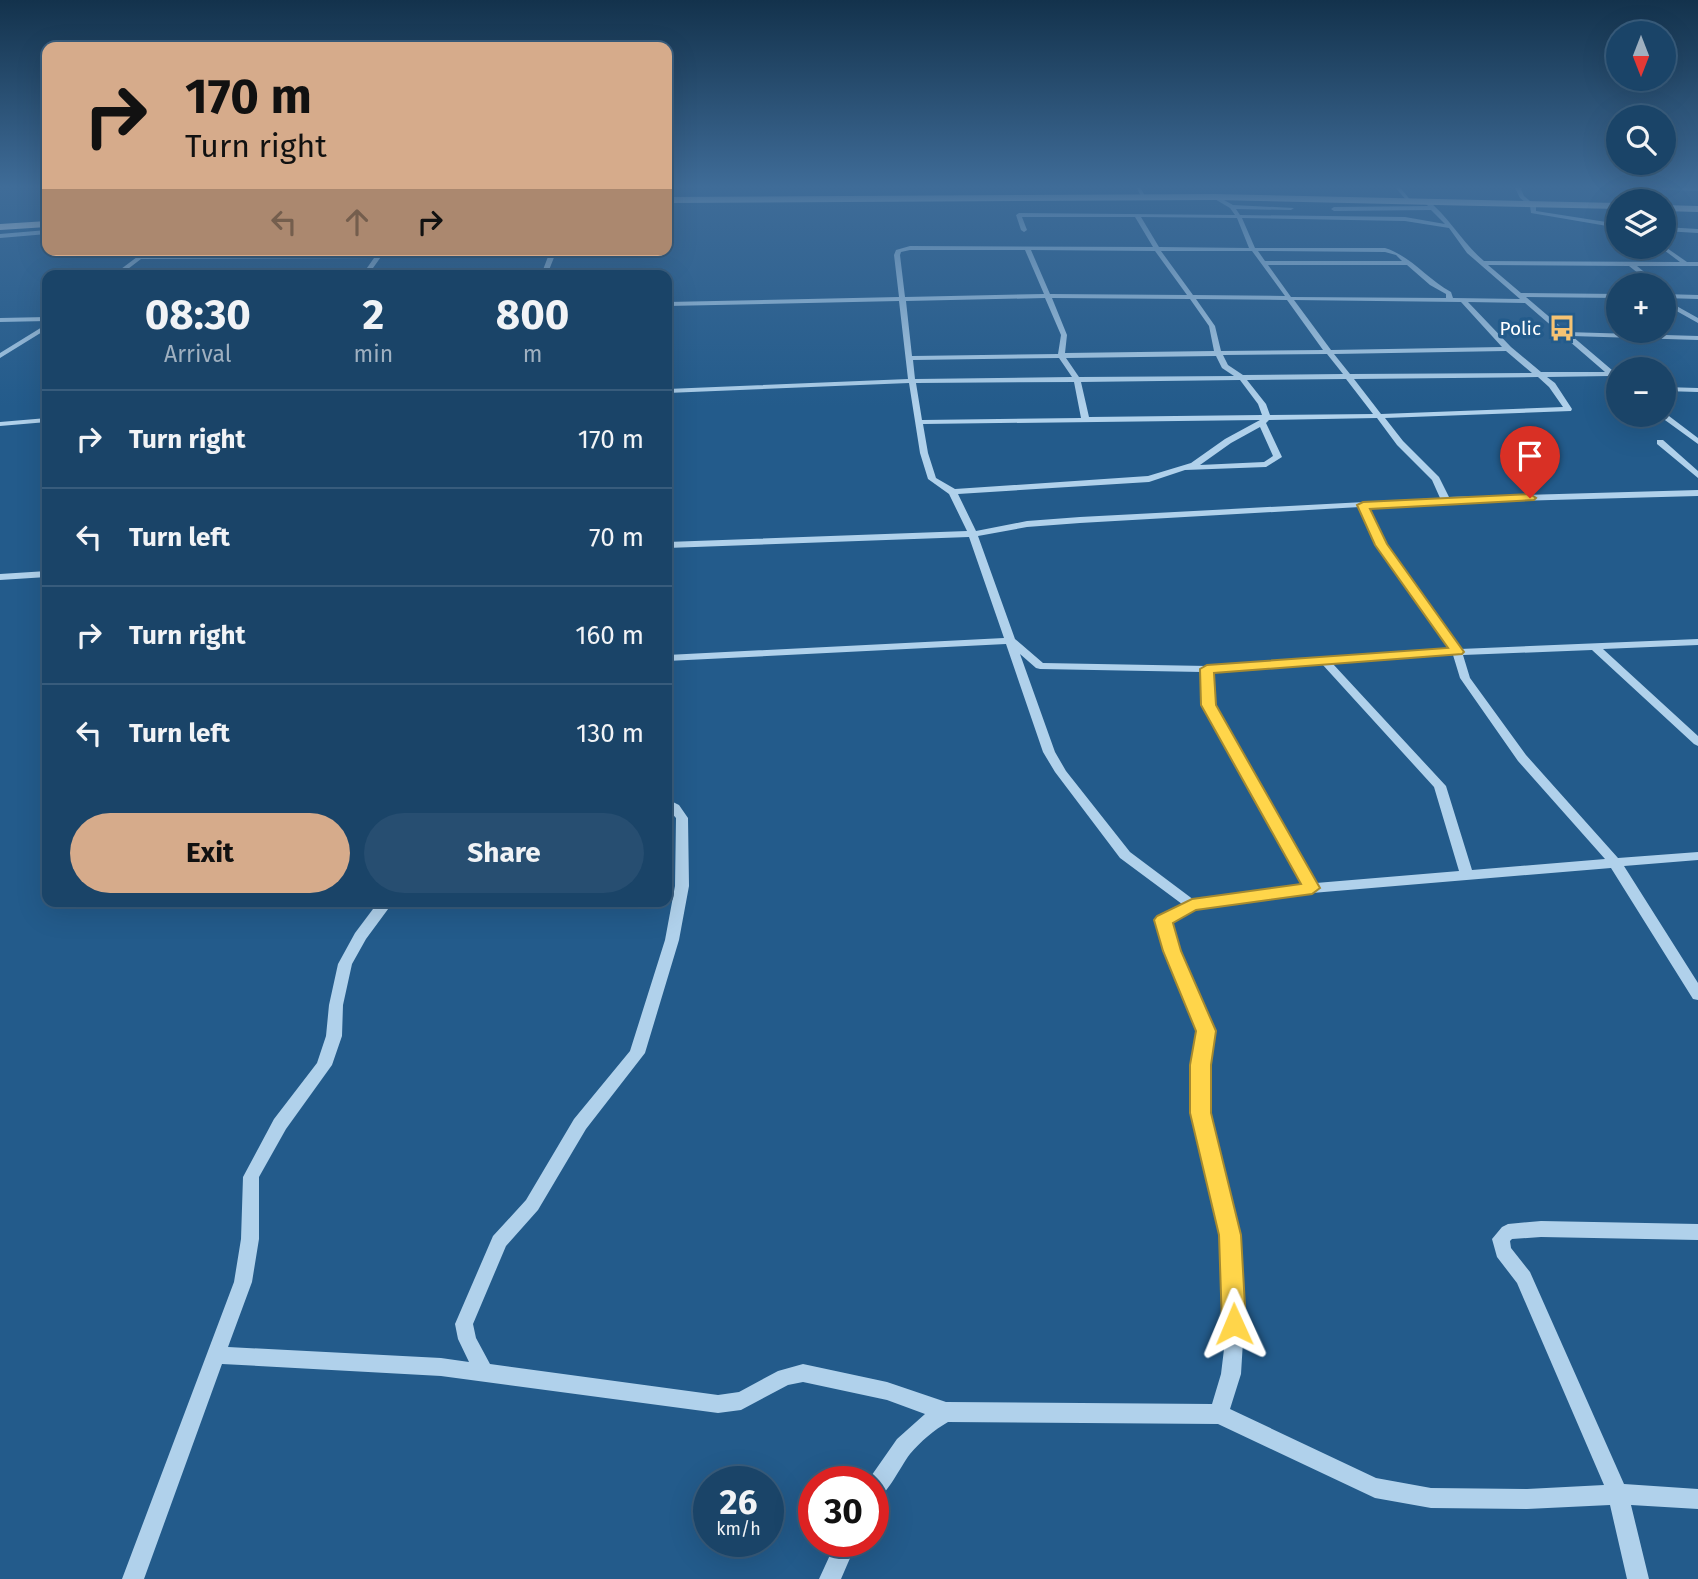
<!DOCTYPE html>
<html lang="en">
<head>
<meta charset="utf-8">
<style>
  :root { --surface:#1a4468; --page:#274e71; --text:#f1f3f6; --muted:#9fb0c0; --line:#385c7c; --accent:#d6ab8b }
  body { margin:0; font-family:"Fira Sans",sans-serif; background:var(--page); color:var(--text); height:100vh; display:flex; flex-direction:column; font-size:26px; white-space:nowrap }
  * { box-sizing:border-box; margin:0 }
  p { font-size:23px; color:var(--muted) }
  .icon { flex:none; width:38px; height:38px; fill:none; stroke:currentColor; stroke-width:2; stroke-linecap:round; stroke-linejoin:round }
  .map { position:relative; flex:1; overflow:hidden }
  .details { position:absolute; left:42px; top:270px; width:630px; height:637px; display:flex; flex-direction:column; background:var(--surface); border-radius:14px; box-shadow:0 7px 28px #0002,0 0 0 2px var(--line) }
  .details>* { flex:none }
  .hud { position:absolute; left:42px; top:42px; width:630px; height:214px; border-radius:14px; box-shadow:0 7px 28px #0002,0 0 0 2px var(--line); background:#d6ab8b; color:#111; overflow:hidden }
  .needle { width:46px; rotate:180deg }
  .controls { position:absolute; left:1606px; top:21px; display:grid; gap:14px }
  .controls a { display:grid; place-items:center; width:70px; height:70px; border-radius:50%; background:var(--surface); box-shadow:0 7px 28px #0002,0 0 0 2px var(--line); font-size:35px }
  .speed { position:absolute; left:693px; top:1466px; display:flex; gap:14px; font-size:35px; font-weight:700; text-align:center }
  .speed>* { display:grid; place-content:center; width:91px; height:91px; border-radius:50%; background:var(--surface); box-shadow:0 7px 28px #0002,0 0 0 2px var(--line); line-height:1 }
  .speed small { font-size:18px; font-weight:400 }
  .speed .limit { border:10px solid #d22; background:#fff; color:#111 }
  .pin { position:absolute; display:grid; place-items:center; width:60px; height:60px; color:#fff; margin:-72px -30px; border-radius:50% 50% 50% 0; rotate:-45deg; box-shadow:0 0 7px #0007 }
  .pin .icon { rotate:45deg }
  .me { position:absolute; width:77px; margin:-38px; rotate:359deg; stroke-linejoin:round; filter:drop-shadow(0 0 5px #0008) }
  .turn { display:flex; align-items:center; gap:24px; height:147px; padding:0 28px; font-size:32px }
  .turn .icon { width:91px; height:91px; stroke-width:2.5 }
  .turn b { display:block; font-size:49px; line-height:60px }
  .lanes { display:flex; align-items:center; height:66px; padding:0 28px; background:#0003; justify-content:center; gap:35px; direction:ltr }
  .lanes .off { opacity:.35 }
  .eta { display:flex; justify-content:space-evenly; align-items:center; height:119px; text-align:center }
  .eta b { font-size:42px; font-weight:700; line-height:49px }
  .button { display:flex; gap:14px; margin-top:auto; padding:14px 28px }
  .button a { flex:1; height:80px; border-radius:42px; background:var(--accent); color:#111; font-size:28px; font-weight:700; line-height:80px; text-align:center }
  .button a+a { background:var(--page); color:var(--text) }
  ul { padding:0; list-style:none }
  li { display:flex; align-items:center; gap:21px; height:98px; padding:0 28px; border-top:2px solid var(--line) }
  li div { flex:1 }
  li b { display:block; font-size:26px }
  li em { font-style:normal }
  .map>svg:first-child { display:block }
</style>
</head>
<body>
<div class="map">
<svg width="1698" height="1579" viewBox="0 0 1698 1579">
  <rect width="100%" height="100%" fill="#235b8b"/>
  <g fill="none" stroke-linecap="round" stroke-linejoin="round">
    <!-- minor -->
    <path fill="#b0d1eb" fill-rule="evenodd" d="M1135 185H1139L1146 198H1142Z
      M1393 185H1398L1412 202H1408Z
      M1520 185H1526L1521 189 1524 196 1536 206V211L1619 224V228L1531 213 1530 206 1520 198 1515 188Z
      M1592 185 1698 187V191L1595 187Z
      M1215 195 1233 205 1294 208 1291 210 1236 209 1240 215 1405 217 1445 224 1431 210 1334 211 1331 209 1334 207 1428 206 1423 201 1426 199C1449 216 1462 243 1484 261L1680 262 1660 247 1664 246 1687 262H1698V266H1637L1660 285H1653L1629 266 1488 265 1521 293 1619 294V298L1526 297 1567 332 1698 336V340L1572 336 1619 376V382L1610 376 1547 377 1555 383 1572 409 1571 411 1385 418 1403 441 1439 477 1449 497 1698 490V496L1446 503 1368 507 1386 545 1460 649 1698 639V645L1603 649 1698 736V746L1694 744 1592 650 1463 655 1470 678 1526 755 1618 858 1698 852V860L1624 866 1698 983V1000L1693 999 1611 868 1312 893 1195 909 1170 922 1179 951 1214 1031 1208 1065V1113L1233 1210 1241 1256 1243 1341 1241 1374 1230 1409 1376 1478 1431 1488 1527 1489 1604 1485 1517 1283 1497 1257 1492 1239 1502 1227 1508 1224 1541 1221 1698 1224V1240L1541 1237 1512 1239 1510 1241 1511 1248 1530 1272 1624 1484 1698 1489V1509L1631 1505 1649 1579H1627L1610 1505 1527 1509 1431 1508 1375 1498 1218 1424 948 1422C934 1430 921 1441 910 1454 900 1467 887 1496 873 1502V1482H867L897 1439 925 1414 887 1400 803 1382 788 1385 741 1410 718 1413 441 1376 222 1364 144 1579H122L234 1282 241 1239 243 1177 274 1119 317 1063 326 1036 329 1005 338 964 355 933 379 901H394L366 939 352 964 343 1005 342 1036 332 1065 286 1129 259 1177V1239L252 1282 228 1347 441 1358 469 1362 458 1339 455 1324 493 1236 526 1200 574 1119 630 1051 665 940 675 886 676 818 667 808V799L679 805 688 818 689 886 679 940 645 1053 586 1129 538 1210 506 1246 473 1324 476 1338 490 1364 718 1395 739 1392 778 1371 803 1364 887 1382 946 1402 1212 1404 1221 1374 1225 1341 1223 1256 1215 1210 1192 1113V1065L1198 1031 1165 951 1156 920 1158 917 1182 904 1120 858 1055 772 1043 752 1006 644 667 661V655L1004 638 969 537 667 548V542L967 531 949 494 928 479 920 453 909 383 667 393V389L908 379 899 301 667 306V302L899 297 894 255 896 250 910 246 1153 247 1135 217H1022L1027 230 1024 232 1021 230 1016 215 1019 213 1235 215 1230 208 1213 198ZM1141 217 1237 218 1249 248 1159 247ZM1242 218 1405 221 1449 228 1467 253 1520 299 1453 298 1451 292C1427 279 1411 256 1385 248H1255ZM910 250H1025L1044 294 905 297 900 255 901 252ZM1031 250 1155 251 1187 295 1050 294ZM1161 251H1252L1285 296 1193 295ZM1258 251 1385 252 1396 255 1402 261H1265ZM1268 265H1407L1430 285 1446 294V298L1291 297ZM1045 298 1061 335 1058 354 912 356 906 301ZM1052 298 1190 299 1209 326 1214 351 1065 353 1067 335ZM1196 299 1287 300 1323 350 1221 351 1215 326ZM1294 300 1461 302 1502 347 1331 350ZM1468 302 1525 303 1605 372H1541L1511 347ZM1506 351 1532 373 1350 374 1334 354ZM1327 354 1343 374 1243 375 1228 365 1223 355ZM1216 356 1222 368 1234 376 1079 377 1066 358ZM1059 358 1072 377 915 379 913 360ZM1538 377 1549 387 1563 407 1381 414 1354 379ZM1346 379 1373 414 1270 415 1266 404 1247 380ZM1240 380 1258 404 1262 415 1089 417 1081 382ZM1074 382 1081 418 922 420 916 383ZM1377 418 1397 445 1432 480 1440 498 1080 517 1027 521 976 531 958 494 1149 482 1185 470 1266 467 1282 457 1266 423 1269 420ZM1260 420 1225 439 1191 463 1148 476 955 489 936 478 928 453 923 424ZM1260 427 1273 456 1264 462 1200 465 1231 443ZM1360 507 1376 545 1450 649 1207 666 1043 663 1015 639 978 536 1027 527 1080 523ZM1020 654 1036 668 1040 669 1202 672 1203 705 1303 885 1194 900 1130 852 1066 771 1055 752ZM1453 655 1460 678 1518 761 1605 859 1472 870 1446 786 1333 664ZM1322 664 1434 787 1459 871 1316 883 1215 705 1213 672Z
      M1664 227 1698 229V233L1664 231Z
      M47 230V234L0 238V234Z
      M382 250H557L547 275H541L549 254H383L368 275H362L374 258 141 259 120 275H113L145 251 148 253 146 255 377 254Z
      M1664 294 1698 295V299L1664 298Z
      M1664 299 1698 318V323L1664 304Z
      M47 317V321L0 322V318Z
      M47 324V329L0 358V353Z
      M1664 387 1698 388V392L1664 391Z
      M1665 413 1698 438V444L1658 415Z
      M47 418V422L0 426V422Z
      M1657 440H1663L1698 471V478L1657 444Z
      M47 571V577L0 580V574Z
      M836 1542H857L841 1579H819Z"/>
    <!-- highway -->
    <path fill="#fff" fill-rule="evenodd" d="M1215 194 1619 203V209L1215 200 667 203V197Z
      M1664 205 1698 206V212L1664 211Z
      M47 221V227L0 230V224Z"/>
  </g>
  <!-- sky -->
  <linearGradient id="sky" x2="0" y2="1"><stop stop-color="#13324c"/><stop offset="0.46" stop-color="#3f6c98"/><stop offset="1" stop-color="#3f6c98" stop-opacity="0"/></linearGradient>
  <rect width="1698" height="406" fill="url(#sky)"/>
  <!-- route -->
  <path fill="#ffd54a" stroke="#a68a30" stroke-width="2" d="M1530 494 1536 498 1534 500 1370 509 1387 544 1464 652 1462 654 1214 673 1216 705 1320 888 1312 894 1196 910 1173 923 1181 951 1216 1031 1211 1065V1113L1241 1235 1246 1324 1243 1332 1234 1336 1226 1332 1222 1324 1219 1235 1190 1113V1065L1196 1031 1163 951 1154 920 1157 916 1192 899 1301 884 1201 705 1200 669 1207 665 1448 648 1375 545 1357 505 1363 502Z"/>
  <!-- icons -->
  <defs>
    <g id="bus-bare" transform="scale(2.1)"><path d="M-5-6H5V4H4V6H2V4H-2V6H-4V4H-5ZM-3.5-4V0h7V-4ZM-3.5 1.2v1.5H-2V1.2ZM2 1.2v1.5H3.5V1.2Z" fill="#f6c373" stroke="#235b8b" stroke-width="2.5" paint-order="stroke"/></g>
  </defs>
  <g fill-rule="evenodd">
    <use href="#bus-bare" x="1562" y="328"/>
  </g>
  <g text-anchor="middle" stroke-width="7" stroke-linejoin="round" paint-order="stroke">
    <!-- far-poi labels -->
    <g font-size="19" fill="#fff" stroke="#235b8b" text-anchor="end">
      <text x="1541" y="335">Polic</text>
    </g>
  </g>
</svg>
<div class="controls">
<a><svg class="needle" viewBox="-14 -14 28 28"><path d="M0-13l5 13h-10z" fill="#e53935"/><path d="M0 13l5-13h-10z" fill="#9fb0c0"/></svg></a>
<a><svg class="icon" aria-label="search" viewBox="0 0 24 24"><circle cx="10" cy="10" r="6"/><path d="M15 15l6 6"/></svg></a>
<a><svg class="icon" aria-label="layers" viewBox="0 0 24 24"><path d="M12 4l9 5-9 5-9-5zM3 14l9 5 9-5"/></svg></a>
<a>+</a>
<a>−</a>
</div>
<div class="speed"><div>26<small>km/h</small></div><div class="limit">30</div></div>
<div class="pin" style="left:1530px;top:498px;background:#d93025"><svg class="icon" aria-label="arrive" viewBox="0 0 24 24"><path d="M6 21V4h12l-3 4 3 4H6"/></svg></div>
<svg class="me" style="left:1234px;top:1324px" viewBox="-20 -20 40 40"><path d="M0-17L14 15 0 8-14 15z" fill="#ffd54a" stroke="#fff" stroke-width="4"/></svg>
<div class="hud">
<div class="turn"><svg class="icon" aria-label="right" viewBox="0 0 24 24"><path d="M7 20v-9h11M14 6l5 5-5 5"/></svg><div><b>170 m</b>Turn right</div></div>
<div class="lanes"><svg class="icon off" aria-label="left" viewBox="0 0 24 24"><path d="M17 20v-9H6M10 6l-5 5 5 5"/></svg><svg class="icon off" aria-label="ahead" viewBox="0 0 24 24"><path d="M12 20V5M6 11l6-6 6 6"/></svg><svg class="icon" aria-label="right" viewBox="0 0 24 24"><path d="M7 20v-9h11M14 6l5 5-5 5"/></svg></div>
</div>
<section class="details">
<div class="eta">
<div><b>08:30</b><p>Arrival</p></div>
<div><b>2</b><p>min</p></div>
<div><b>800</b><p>m</p></div>
</div>
<ul>
<li><svg class="icon" aria-label="right" viewBox="0 0 24 24"><path d="M7 20v-9h11M14 6l5 5-5 5"/></svg><div><b>Turn right</b></div><em>170 m</em></li>
<li><svg class="icon" aria-label="left" viewBox="0 0 24 24"><path d="M17 20v-9H6M10 6l-5 5 5 5"/></svg><div><b>Turn left</b></div><em>70 m</em></li>
<li><svg class="icon" aria-label="right" viewBox="0 0 24 24"><path d="M7 20v-9h11M14 6l5 5-5 5"/></svg><div><b>Turn right</b></div><em>160 m</em></li>
<li><svg class="icon" aria-label="left" viewBox="0 0 24 24"><path d="M17 20v-9H6M10 6l-5 5 5 5"/></svg><div><b>Turn left</b></div><em>130 m</em></li>
</ul>
<div class="button"><a>Exit</a><a>Share</a></div>
</section>
</div>
</body>
</html>
